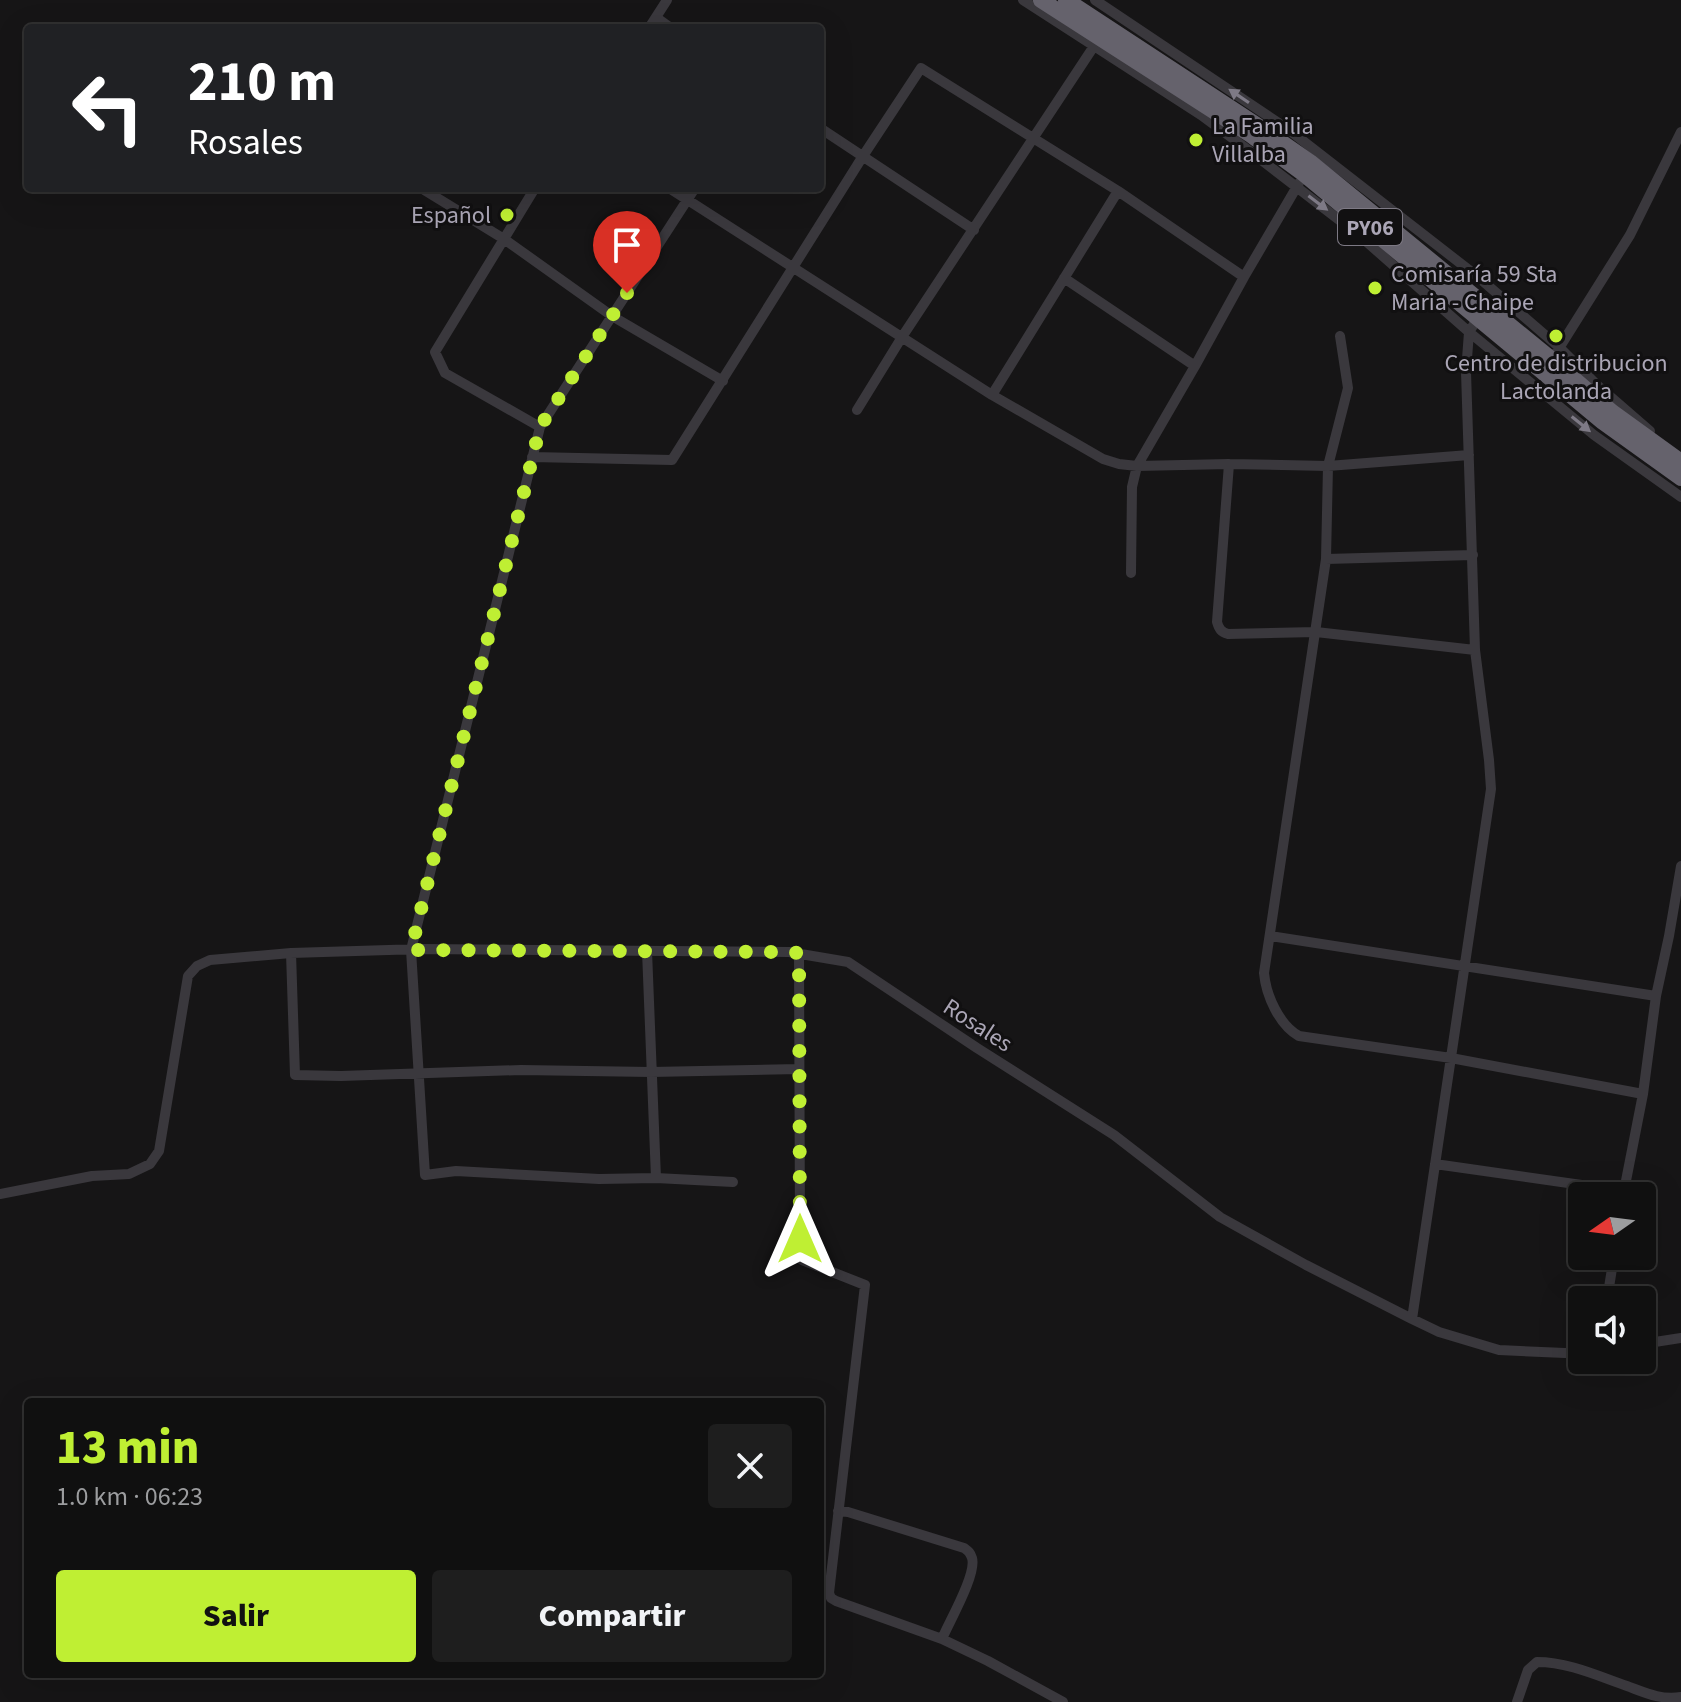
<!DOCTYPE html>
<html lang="es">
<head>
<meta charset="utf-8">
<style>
  :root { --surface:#101010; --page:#1e1e1e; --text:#f1f3f6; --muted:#9c9d9f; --line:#303030; --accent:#bfef33 }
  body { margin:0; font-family:"Source Sans 3",sans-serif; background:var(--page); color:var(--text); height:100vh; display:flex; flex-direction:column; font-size:30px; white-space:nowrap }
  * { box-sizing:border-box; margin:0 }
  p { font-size:26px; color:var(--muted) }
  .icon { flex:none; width:44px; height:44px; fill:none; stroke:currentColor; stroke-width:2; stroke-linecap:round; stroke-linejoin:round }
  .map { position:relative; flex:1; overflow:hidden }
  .panel { position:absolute; left:24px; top:1398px; width:800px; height:280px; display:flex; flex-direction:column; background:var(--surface); border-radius:8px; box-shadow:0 8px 32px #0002,0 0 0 2px var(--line) }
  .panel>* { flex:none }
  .guide { position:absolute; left:24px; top:24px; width:800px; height:168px; border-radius:8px; box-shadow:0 8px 32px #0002,0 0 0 2px var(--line); background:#202124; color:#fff; overflow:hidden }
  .needle { width:52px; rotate:256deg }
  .fabs { position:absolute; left:1568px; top:1182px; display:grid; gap:16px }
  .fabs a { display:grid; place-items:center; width:88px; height:88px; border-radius:8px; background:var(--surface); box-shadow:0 8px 32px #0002,0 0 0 2px var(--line); font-size:40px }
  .pin { position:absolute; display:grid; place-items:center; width:68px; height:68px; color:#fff; margin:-82px -34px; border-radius:50% 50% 50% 0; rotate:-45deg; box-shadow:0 0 8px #0007 }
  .pin .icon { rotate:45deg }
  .me { position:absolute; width:88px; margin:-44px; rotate:0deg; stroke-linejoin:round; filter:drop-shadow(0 0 6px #0008) }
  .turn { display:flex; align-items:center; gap:28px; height:168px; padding:0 32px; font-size:36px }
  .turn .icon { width:104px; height:104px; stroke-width:2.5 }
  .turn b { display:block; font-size:56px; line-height:68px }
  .round { display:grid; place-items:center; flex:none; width:84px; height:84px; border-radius:8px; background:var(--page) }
  .overview { display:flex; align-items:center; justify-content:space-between; height:136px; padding:0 32px }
  h1 { font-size:48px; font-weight:800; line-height:60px; color:var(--accent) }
  .cta { display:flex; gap:16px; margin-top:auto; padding:16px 32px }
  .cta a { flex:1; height:92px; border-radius:8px; background:var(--accent); color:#111; font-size:32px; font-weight:800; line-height:92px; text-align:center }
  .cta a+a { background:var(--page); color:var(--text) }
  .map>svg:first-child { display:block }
</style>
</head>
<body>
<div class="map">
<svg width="1681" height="1702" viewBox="0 0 1681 1702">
  <rect width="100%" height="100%" fill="#161516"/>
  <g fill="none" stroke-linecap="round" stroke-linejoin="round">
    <!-- minor -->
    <path stroke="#3a383d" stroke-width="10" d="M1023 0 1201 115 1251 152 1360 236 1469 332 1594 435 1681 497
      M1095 0 1289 130 1478 277 1559 347 1597 385 1650 431
      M657 18 671 28
      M649 28 667 0
      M820 128 974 230
      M421 188 504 239 612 316 723 381
      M535 188 435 352 445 373 540 427
      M669 188 992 395 1103 459 1119 464 1137 466 1229 464 1328 466 1469 455
      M695 188 540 427 411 950 425 1175 456 1171 599 1179 656 1178 733 1182
      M1064 278 1195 366
      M1340 336 1348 388 1328 466 1326 559 1264 973C1266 995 1279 1025 1299 1036L1451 1058 1643 1094
      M1556 353 1630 235 1681 132
      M992 395 1118 191
      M857 410 902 337 1098 40
      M532 457 672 460 863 156 921 68 1118 191 1244 277
      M1229 464 1217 622C1219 629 1221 632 1228 634L1316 632 1475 650
      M1326 559 1473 555
      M1131 573 1132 487 1137 466 1195 366 1244 277 1299 183
      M1270 936 1656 996
      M647 951 656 1178
      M291 953 295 1075 341 1076 521 1070 651 1072 799 1069
      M799 953 800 1239 802 1260 865 1285 829 1593 831 1598 836 1601 942 1639 988 1661 1063 1702
      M1435 1164 1624 1191
      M0 1194 92 1176 129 1174 150 1164 159 1151 188 976 197 966 210 960 291 953 421 949 789 952 848 962 977 1048 1114 1135 1220 1217 1306 1265 1412 1319 1439 1332 1499 1350 1565 1353 1582 1352
      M1623 1196 1643 1094 1656 996 1669 936 1681 866
      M1607 1300 1614 1256
      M1412 1319 1491 789 1489 760 1475 650 1466 372 1469 332 1478 318
      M1642 1344 1681 1338
      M838 1511 848 1512 964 1548C968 1551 970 1552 972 1558 977 1574 949 1622 942 1639
      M1517 1702 1528 1670 1537 1662C1568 1662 1598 1676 1627 1686 1646 1693 1660 1700 1681 1697"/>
    <!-- highway -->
    <path stroke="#65626c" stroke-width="16" d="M1041 0 1251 135 1304 174 1603 422 1681 478
      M1066 0 1258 126 1310 162 1551 359 1612 412 1681 462"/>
  </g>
  <!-- one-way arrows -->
  <defs><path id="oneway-solid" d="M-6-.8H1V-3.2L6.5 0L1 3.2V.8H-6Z" transform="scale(2)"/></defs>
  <g fill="#7e7a86">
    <use href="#oneway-solid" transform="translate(1239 96) rotate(-146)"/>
    <use href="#oneway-solid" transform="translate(1318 203) rotate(37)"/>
    <use href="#oneway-solid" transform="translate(1581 424) rotate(39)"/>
  </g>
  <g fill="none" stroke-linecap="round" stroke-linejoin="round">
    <!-- route -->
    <path stroke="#bfef33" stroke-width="14" stroke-dasharray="0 25.2" d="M627 293 540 427 411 950 789 952 799 953 800 1239"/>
  </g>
  <!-- markers -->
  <g fill="#bfef33" stroke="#111011" stroke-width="3">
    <circle cx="1196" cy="140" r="8"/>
    <circle cx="507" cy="215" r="8"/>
    <circle cx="1375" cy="288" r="8"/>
    <circle cx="1556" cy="336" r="8"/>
  </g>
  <g text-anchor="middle" stroke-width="6" stroke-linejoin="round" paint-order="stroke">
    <!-- shield labels -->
    <rect fill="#111011" stroke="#7d7984" stroke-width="2" x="1338" y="209" width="64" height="36" rx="6"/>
    <g font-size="22" font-weight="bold" fill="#aba6b6">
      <text x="1370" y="235">PY06</text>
    </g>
    <!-- poi labels -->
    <g font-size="24" fill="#aba6b6" stroke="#111011" text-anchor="start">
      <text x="1212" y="134">La Familia<tspan x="1212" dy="28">Villalba</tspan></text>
      <text x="491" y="223" text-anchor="end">Español</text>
      <text x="1391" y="282">Comisaría 59 Sta<tspan x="1391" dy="28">Maria - Chaipe</tspan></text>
      <text x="1556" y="371" text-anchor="middle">Centro de distribucion<tspan x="1556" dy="28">Lactolanda</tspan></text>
    </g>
    <!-- street labels -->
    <g font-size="24" fill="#aba6b6" stroke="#111011">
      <text transform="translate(978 1025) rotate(33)" y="8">Rosales</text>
    </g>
  </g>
</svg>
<div class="fabs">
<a><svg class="needle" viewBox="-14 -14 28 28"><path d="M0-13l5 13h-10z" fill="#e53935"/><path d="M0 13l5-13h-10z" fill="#9c9d9f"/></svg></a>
<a><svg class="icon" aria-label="sound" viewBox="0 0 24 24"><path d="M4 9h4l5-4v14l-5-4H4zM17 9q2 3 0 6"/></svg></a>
</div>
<div class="pin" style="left:627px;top:293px;background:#d93025"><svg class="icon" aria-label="arrive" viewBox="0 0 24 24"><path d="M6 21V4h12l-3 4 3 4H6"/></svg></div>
<svg class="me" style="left:800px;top:1239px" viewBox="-20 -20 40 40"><path d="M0-17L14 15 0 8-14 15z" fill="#bfef33" stroke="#fff" stroke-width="4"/></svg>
<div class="guide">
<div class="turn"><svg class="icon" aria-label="left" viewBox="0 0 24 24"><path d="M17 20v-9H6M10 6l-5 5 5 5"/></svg><div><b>210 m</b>Rosales</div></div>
</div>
<section class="panel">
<div class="overview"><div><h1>13 min</h1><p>1.0 km · 06:23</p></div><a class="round"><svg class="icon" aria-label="close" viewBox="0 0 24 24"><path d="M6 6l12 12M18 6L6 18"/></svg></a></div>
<div class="cta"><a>Salir</a><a>Compartir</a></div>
</section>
</div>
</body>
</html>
